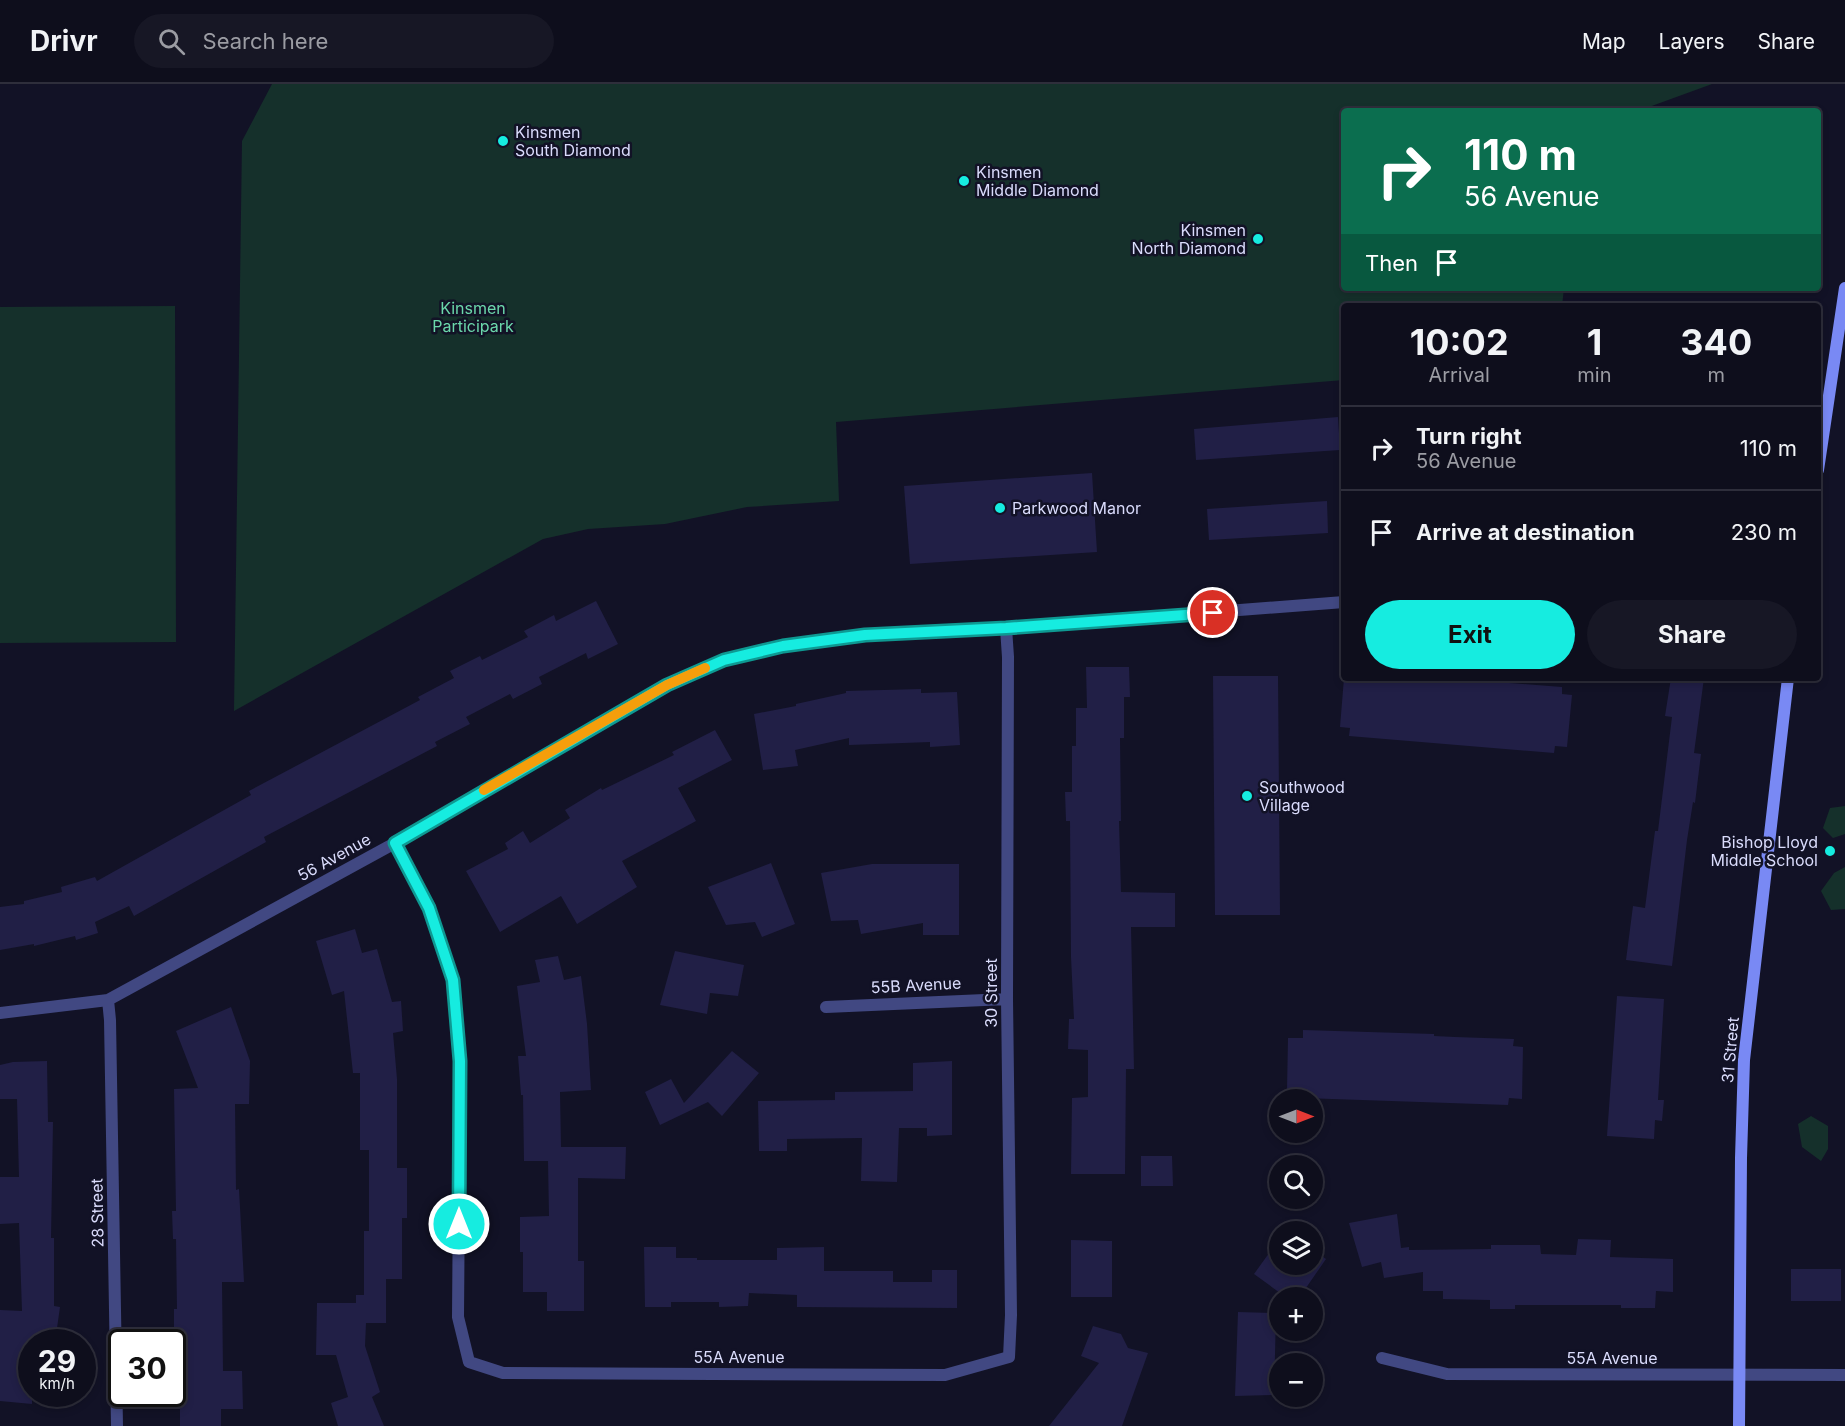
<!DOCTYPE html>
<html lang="en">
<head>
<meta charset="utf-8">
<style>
  :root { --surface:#0e0e1c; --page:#171725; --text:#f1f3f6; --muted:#9b9ca3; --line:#2e2e3b; --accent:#16ece0 }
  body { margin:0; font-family:Inter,sans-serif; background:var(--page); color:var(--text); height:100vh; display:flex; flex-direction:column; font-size:22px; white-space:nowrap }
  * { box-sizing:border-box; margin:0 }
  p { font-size:20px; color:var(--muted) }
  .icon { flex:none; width:33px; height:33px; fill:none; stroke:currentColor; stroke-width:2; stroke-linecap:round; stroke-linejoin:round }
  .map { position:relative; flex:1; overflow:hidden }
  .panel { position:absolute; left:1341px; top:219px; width:480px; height:378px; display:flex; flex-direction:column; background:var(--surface); border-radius:6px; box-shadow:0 3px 9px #0003,0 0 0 2px var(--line) }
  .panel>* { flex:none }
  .hud { position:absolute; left:1341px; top:24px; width:480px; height:183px; border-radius:6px; box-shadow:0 3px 9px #0003,0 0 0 2px var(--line); background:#0b6e4f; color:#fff; overflow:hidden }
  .needle { width:39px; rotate:90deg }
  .fabs { position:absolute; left:1269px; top:1005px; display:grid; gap:12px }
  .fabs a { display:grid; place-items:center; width:54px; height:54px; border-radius:50%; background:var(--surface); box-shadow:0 3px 9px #0003,0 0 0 2px var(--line); font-size:30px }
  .speed { position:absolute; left:18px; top:1245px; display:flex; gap:12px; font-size:30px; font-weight:700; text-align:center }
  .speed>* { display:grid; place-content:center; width:78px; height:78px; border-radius:50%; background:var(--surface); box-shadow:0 3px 9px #0003,0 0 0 2px var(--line); line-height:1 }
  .speed small { font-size:15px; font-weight:400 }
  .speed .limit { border:3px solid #111; border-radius:9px; background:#fff; color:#111 }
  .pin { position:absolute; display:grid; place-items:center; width:51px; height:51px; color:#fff; margin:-26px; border:3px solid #fff; border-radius:50%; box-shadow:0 2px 6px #0007 }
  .me { position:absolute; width:66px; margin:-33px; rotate:0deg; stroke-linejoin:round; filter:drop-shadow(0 0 4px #0008) }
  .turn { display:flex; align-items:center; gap:21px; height:126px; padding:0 24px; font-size:27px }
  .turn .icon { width:78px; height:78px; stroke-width:2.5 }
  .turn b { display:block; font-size:42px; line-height:51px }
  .then { display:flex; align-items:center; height:57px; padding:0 24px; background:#0003; gap:12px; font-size:22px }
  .eta { display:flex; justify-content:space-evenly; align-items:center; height:102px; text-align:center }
  .eta b { font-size:36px; font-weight:700; line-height:42px }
  .button { display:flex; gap:12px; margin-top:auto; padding:12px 24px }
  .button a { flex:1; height:69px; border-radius:36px; background:var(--accent); color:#111; font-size:24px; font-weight:700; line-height:69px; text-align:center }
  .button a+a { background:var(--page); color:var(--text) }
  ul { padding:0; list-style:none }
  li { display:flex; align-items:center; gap:18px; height:84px; padding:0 24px; border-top:2px solid var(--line) }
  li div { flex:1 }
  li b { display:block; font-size:22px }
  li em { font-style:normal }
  header { display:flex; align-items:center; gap:36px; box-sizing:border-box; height:84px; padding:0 30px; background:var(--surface); border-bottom:2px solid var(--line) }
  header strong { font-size:28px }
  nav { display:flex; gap:33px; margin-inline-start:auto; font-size:21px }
  .search { width:420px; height:54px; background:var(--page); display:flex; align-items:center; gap:15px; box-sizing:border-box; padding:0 21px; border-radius:33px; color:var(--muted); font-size:22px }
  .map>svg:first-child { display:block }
</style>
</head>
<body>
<header>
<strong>Drivr</strong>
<div class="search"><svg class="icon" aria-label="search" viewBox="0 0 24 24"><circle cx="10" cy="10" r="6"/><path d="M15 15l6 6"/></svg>Search here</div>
<nav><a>Map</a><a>Layers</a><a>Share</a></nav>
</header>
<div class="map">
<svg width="1845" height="1342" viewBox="0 0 1845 1342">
  <rect width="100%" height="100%" fill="#121226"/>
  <!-- green -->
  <path fill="#15302b" d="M272 0H1712L1638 27H1344V204H1564L1562 222H1344V296L836 338 839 417 747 423 665 440 588 445 543 455 234 627 242 57Z
    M175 222 176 558 0 559V223Z
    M1845 722V750L1833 754 1823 744 1830 724Z
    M1845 783V825L1831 826 1821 807 1834 789Z
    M1811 1032 1828 1042V1065L1821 1077 1802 1063 1798 1040Z"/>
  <!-- building -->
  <path fill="#211f46" d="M1338 333 1340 366 1196 376 1194 345Z
    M1092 389 1097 468 910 480 904 402Z
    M1327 417 1328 449 1209 456 1207 425Z
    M596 517 618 560 588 575 586 569 539 593 542 600 513 615 510 610 466 633 470 640 435 658 437 662 264 753 266 758 134 832 129 822 95 838 98 849 76 856 75 852 34 862V860L0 866V823L24 820V817L62 808 61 803 95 793 97 797 251 711 249 707 420 616 418 613 454 594 450 587 480 572 482 576 528 553 524 547 554 531 556 537Z
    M1086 583H1129L1130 613H1124V654H1120L1121 737H1119L1121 808 1175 809V843H1131L1134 985H1126L1125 1090H1071L1072 1014 1088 1013V966L1068 965 1069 935H1074L1071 873 1070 737H1066L1065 708H1072V662H1076V624H1087Z
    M1213 592H1278L1280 831H1215Z
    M1344 594H1483V597L1562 603V610L1572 611 1567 663 1555 662 1554 669 1349 652 1350 644 1340 643Z
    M1671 594H1704L1694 669 1701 670 1695 719 1693 718 1687 756 1672 882 1626 876 1633 822 1645 824 1655 747H1658L1672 633 1665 632Z
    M921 605V609L957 608 960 661 930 663V658L849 661V654L795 666 798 682 763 686 754 630 796 622V620L846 609V607Z
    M715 646 732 676 678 704 696 737 622 777 637 803 577 840 561 812 500 848 466 787 508 765 505 759 523 747 530 759 570 734 565 726 601 704 602 706 674 671 672 668Z
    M771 779 795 840 762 853 755 838 726 841 708 803Z
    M872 780H959V851H923V839L861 850 858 836 831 837 821 789Z
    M355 845 362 869 377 865 392 918 401 917 403 947 393 949 397 995V1084H407V1134H402V1195H386V1239H366L365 1262 380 1308 372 1313 384 1342H338L331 1319 348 1313 336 1271H316L317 1219H356V1211H364V1147H369V1066H360V989H353L344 907 332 911 316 857Z
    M675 867 744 881 738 912 710 909 707 930 660 921Z
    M558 872 564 896 581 892 587 940 591 1006 560 1008 561 1063H626L625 1095 578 1094V1177H584V1227H547V1208H523V1168H520V1133L549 1132 548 1077H524L523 1011H521L518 972H526L517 902 540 898 535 876Z
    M1617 912 1664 915 1658 1016H1664L1662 1037 1655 1036 1654 1055 1607 1052Z
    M231 923 250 977 249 1020H235L236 1106 239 1105 244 1198H222L223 1287H242L243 1325H221V1342H180V1325H176L174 1250V1225H177L176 1155H173L172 1127H176L174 1005 198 1004 176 947Z
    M1303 946 1434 950V952L1455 953 1514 955 1513 962 1523 963 1522 1015 1509 1014 1508 1021 1303 1014V1006H1287L1288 954H1303Z
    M732 967 759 989 722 1032 708 1018 660 1041 645 1008 671 995 684 1019Z
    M47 977 48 1038H53L51 1154H54V1222L60 1223 55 1258 32 1256V1320L0 1317V1226L22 1227 19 1139 0 1140V1093H19L17 1015H0V981L13 978Z
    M952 977V1051L927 1052V1044H899L897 1098 861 1097 862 1054 787 1055V1067H759L758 1017 835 1016V1008L913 1007V979Z
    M1141 1072H1172L1173 1102H1141Z
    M1397 1130 1401 1164 1409 1163V1166L1491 1165V1161H1540L1541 1170 1576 1171 1578 1155 1611 1156 1610 1173 1673 1175V1208L1656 1207 1655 1224H1621V1221H1515V1225H1490V1216L1443 1215V1207H1423V1188L1384 1194 1381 1178 1362 1183 1349 1139Z
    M1280 1154V1180H1312V1165L1326 1175 1299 1214H1287L1254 1190Z
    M1071 1156 1112 1157V1213H1071Z
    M644 1163H676V1174H697V1176H777V1164L824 1163V1187H893V1198H932V1186H957V1224L797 1223V1211L749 1209 748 1222 719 1223V1218H671V1223H645Z
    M1791 1185H1841V1217H1791Z
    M1238 1228 1276 1229 1274 1311 1235 1312Z
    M1093 1242 1121 1250 1128 1264 1148 1269 1122 1342H1049L1099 1279 1081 1272Z"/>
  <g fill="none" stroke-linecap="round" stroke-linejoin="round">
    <!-- street -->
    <path stroke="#414882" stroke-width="12" d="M395 759 429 824 453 895 460 977 458 1233 469 1278 503 1289 945 1291 1009 1273 1011 1231 1007 915 1008 573 1006 544
      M108 916 110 936 117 1342
      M826 923 1007 915
      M0 929 108 916 395 759 667 601 724 576 783 562 865 551 1006 544 1344 518
      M1382 1274 1447 1290 1845 1291"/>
    <!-- secondary -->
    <path stroke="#7989f4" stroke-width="12" d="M1818 386 1845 204
      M1739 1342 1741 1074 1744 976 1788 594"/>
  </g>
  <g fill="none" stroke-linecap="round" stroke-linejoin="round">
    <!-- route casing -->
    <g stroke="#0e9992" stroke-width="15">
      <path id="route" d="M459 1140 460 977 453 896 429 824 395 759 667 601 724 576 783 562 865 551 1006 544 1213 529"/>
    </g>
    <!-- route -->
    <use href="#route" stroke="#16ece0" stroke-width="10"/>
    <!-- slow -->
    <path stroke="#f59e0b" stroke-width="10" d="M484 706 667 601 705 584"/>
  </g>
  <!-- markers -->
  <g fill="#16ece0" stroke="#121226" stroke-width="2">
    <circle cx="503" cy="57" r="6"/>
    <circle cx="964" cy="97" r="6"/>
    <circle cx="1258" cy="155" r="6"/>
    <circle cx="1000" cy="424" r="6"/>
    <circle cx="1247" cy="712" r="6"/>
    <circle cx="1830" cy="767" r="6"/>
  </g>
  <g text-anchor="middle" stroke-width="5" stroke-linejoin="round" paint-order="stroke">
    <!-- poi labels -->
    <g font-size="16" fill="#dadcfc" stroke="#121226" text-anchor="start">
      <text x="515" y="54">Kinsmen<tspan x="515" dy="18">South Diamond</tspan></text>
      <text x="976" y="94">Kinsmen<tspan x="976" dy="18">Middle Diamond</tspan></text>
      <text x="1246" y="152" text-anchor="end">Kinsmen<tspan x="1246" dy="18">North Diamond</tspan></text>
      <text x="1012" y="430">Parkwood Manor</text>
      <text x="1259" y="709">Southwood<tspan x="1259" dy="18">Village</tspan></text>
      <text x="1818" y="764" text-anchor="end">Bishop Lloyd<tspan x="1818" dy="18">Middle School</tspan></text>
    </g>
    <!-- park labels -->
    <g font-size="16" fill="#6bd7ab" stroke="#121226">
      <text x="473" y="230">Kinsmen<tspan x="473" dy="18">Participark</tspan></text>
    </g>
    <!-- street labels -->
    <g font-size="16" fill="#dadcfc" stroke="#121226">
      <text transform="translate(334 773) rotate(-29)" y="6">56 Avenue</text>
      <text transform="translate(916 901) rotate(-3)" y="6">55B Avenue</text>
      <text transform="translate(991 909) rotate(-90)" y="6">30 Street</text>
      <text transform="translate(1730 966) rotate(-85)" y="6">31 Street</text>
      <text transform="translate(97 1129) rotate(-91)" y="6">28 Street</text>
      <text x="739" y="1279">55A Avenue</text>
      <text x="1612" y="1280">55A Avenue</text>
    </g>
  </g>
</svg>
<div class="fabs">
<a><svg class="needle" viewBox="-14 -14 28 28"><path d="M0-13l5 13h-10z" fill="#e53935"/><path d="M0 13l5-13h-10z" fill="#9b9ca3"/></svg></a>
<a><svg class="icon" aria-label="search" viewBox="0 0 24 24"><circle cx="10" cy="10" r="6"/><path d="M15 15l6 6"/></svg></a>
<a><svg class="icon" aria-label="layers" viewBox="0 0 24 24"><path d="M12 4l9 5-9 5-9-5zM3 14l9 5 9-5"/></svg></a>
<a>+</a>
<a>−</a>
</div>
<div class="speed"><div>29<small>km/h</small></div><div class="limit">30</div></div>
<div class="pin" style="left:1213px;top:529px;background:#d93025"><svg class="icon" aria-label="arrive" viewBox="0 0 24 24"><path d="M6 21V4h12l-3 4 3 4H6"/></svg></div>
<svg class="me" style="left:459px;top:1140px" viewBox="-20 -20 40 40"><circle r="17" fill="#16ece0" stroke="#fff" stroke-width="3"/><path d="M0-11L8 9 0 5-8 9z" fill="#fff"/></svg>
<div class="hud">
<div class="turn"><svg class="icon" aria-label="right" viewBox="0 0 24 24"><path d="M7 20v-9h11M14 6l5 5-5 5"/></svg><div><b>110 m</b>56 Avenue</div></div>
<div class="then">Then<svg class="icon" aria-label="arrive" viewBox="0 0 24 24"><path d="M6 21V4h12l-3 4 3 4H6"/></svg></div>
</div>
<section class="panel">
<div class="eta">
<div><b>10:02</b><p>Arrival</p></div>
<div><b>1</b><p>min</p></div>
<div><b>340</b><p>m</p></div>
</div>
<ul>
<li><svg class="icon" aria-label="right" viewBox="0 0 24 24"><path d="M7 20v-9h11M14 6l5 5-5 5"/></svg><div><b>Turn right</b><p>56 Avenue</p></div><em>110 m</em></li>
<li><svg class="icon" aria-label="arrive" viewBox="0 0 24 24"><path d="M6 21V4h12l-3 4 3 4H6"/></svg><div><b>Arrive at destination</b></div><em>230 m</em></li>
</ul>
<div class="button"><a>Exit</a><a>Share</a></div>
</section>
</div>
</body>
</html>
